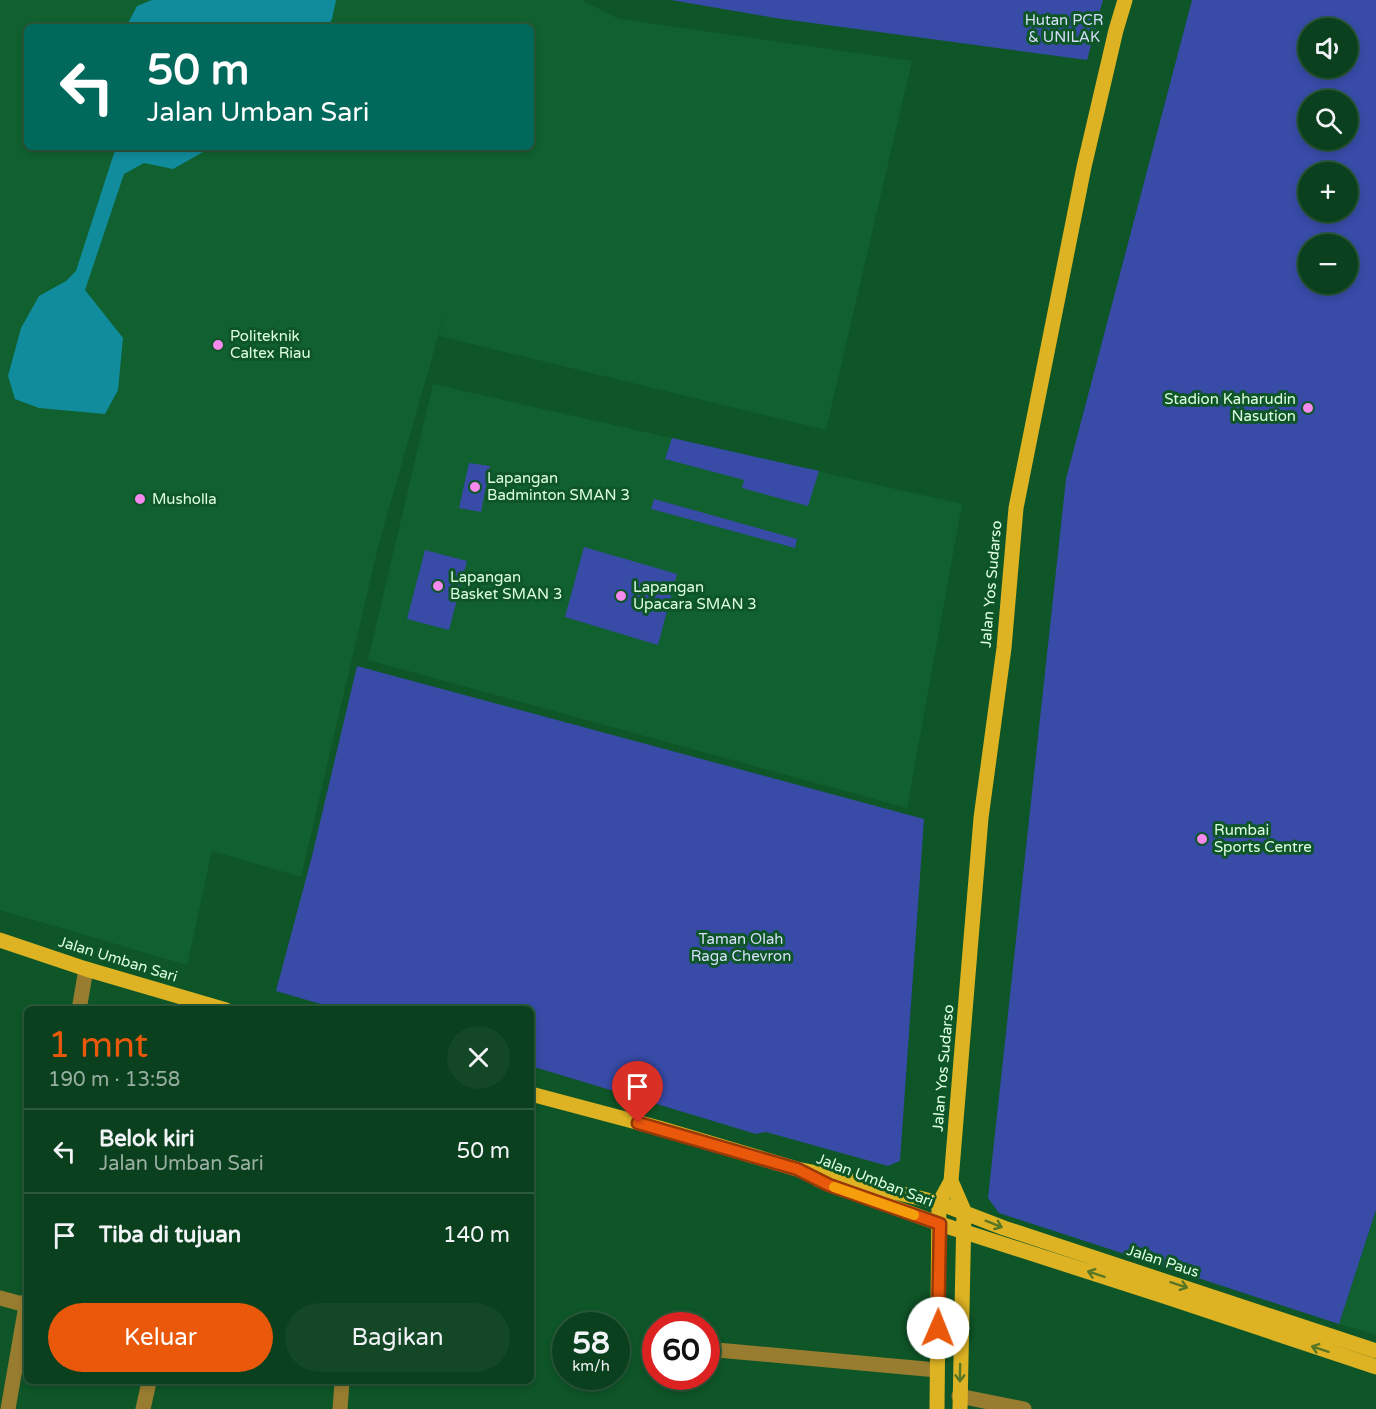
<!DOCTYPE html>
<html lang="id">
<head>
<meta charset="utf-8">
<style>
  :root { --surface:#0a401d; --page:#134726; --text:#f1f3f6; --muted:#99afa4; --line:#2a593b; --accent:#ea580c }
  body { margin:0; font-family:"Varela Round",sans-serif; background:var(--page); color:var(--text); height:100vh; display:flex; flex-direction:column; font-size:22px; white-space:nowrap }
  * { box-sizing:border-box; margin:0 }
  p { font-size:20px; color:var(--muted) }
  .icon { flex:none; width:33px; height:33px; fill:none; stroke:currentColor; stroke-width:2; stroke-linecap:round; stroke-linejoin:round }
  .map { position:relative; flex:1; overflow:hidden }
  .details { position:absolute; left:24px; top:1006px; width:510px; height:378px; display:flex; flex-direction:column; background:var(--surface); border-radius:9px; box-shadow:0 3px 9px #0003,0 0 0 2px var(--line) }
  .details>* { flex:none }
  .banner { position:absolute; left:24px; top:24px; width:510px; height:126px; border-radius:9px; box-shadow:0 3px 9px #0003,0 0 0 2px var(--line); background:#00695c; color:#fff; overflow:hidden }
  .tools { position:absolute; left:1298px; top:18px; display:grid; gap:12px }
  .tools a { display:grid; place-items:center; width:60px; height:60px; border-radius:50%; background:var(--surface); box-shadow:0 3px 9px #0003,0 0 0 2px var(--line); font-size:30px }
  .speed { position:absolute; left:552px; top:1312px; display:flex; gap:12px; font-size:30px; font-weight:700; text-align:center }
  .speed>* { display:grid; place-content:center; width:78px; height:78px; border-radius:50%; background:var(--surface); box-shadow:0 3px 9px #0003,0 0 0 2px var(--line); line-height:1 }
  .speed small { font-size:15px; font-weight:400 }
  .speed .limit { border:9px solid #d22; background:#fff; color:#111 }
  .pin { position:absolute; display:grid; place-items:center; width:51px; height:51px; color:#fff; margin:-62px -26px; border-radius:50% 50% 50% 0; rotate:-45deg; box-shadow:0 0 6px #0007 }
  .pin .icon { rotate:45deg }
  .me { position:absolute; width:66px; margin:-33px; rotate:1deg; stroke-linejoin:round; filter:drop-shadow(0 0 4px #0008) }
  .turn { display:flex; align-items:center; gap:21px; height:126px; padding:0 24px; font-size:27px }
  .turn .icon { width:78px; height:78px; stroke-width:2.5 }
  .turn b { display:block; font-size:42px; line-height:51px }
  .round { display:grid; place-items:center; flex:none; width:63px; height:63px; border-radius:32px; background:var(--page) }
  .headline { display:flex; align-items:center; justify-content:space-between; height:102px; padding:0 24px }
  h1 { font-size:36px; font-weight:600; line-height:45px; color:var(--accent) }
  .button { display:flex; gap:12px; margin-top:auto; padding:12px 24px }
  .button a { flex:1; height:69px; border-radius:36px; background:var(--accent); color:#fff; font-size:24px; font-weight:600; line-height:69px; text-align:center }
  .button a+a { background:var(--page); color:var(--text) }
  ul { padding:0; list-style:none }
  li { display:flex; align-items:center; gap:18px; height:84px; padding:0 24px; border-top:2px solid var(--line) }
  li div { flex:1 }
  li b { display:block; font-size:22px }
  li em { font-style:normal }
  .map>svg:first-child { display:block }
</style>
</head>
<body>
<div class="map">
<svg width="1376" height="1409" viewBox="0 0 1376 1409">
  <rect width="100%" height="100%" fill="#0e5527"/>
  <!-- built -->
  <path fill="#10612f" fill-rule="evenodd" d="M0 0H582L619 19 912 61 826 430 439 336 446 309 379 543 301 877 212 851 187 965 0 910ZM27 27H531V147H27Z
    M433 384 962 504 907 808 368 660Z
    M1376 1210V1335L1339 1324Z"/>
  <!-- green -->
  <path fill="#374ba7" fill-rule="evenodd" d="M671 0H1103L1087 60 775 18Z
    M1192 0H1376V1210L1339 1324 999 1213 988 1198 1066 479ZM1308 28H1347V68H1308ZM1308 100H1347V140H1308ZM1308 172H1347V212H1308ZM1308 244H1347V284H1308Z
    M672 438 819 471 808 506 742 488 744 480 665 459Z
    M469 463 490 466 481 512 459 508Z
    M654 499 797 539 795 548 651 509Z
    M584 547 677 574 658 645 565 617Z
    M425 550 467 561 449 630 407 619Z
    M357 666 924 819 900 1161 888 1166 766 1132 756 1134 531 1066V1010L338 1009 276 991 312 856Z"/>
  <!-- water -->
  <path fill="#118c9d" d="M152 0H336L332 19 327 27H126L137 6Z
    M116 147H212L173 169 144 163 124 174 85 290 123 338 118 390 105 414 39 408 15 399 8 376 21 328 39 296 66 281 76 271Z"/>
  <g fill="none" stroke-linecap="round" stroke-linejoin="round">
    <!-- minor -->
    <path stroke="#987d30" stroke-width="15" d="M79 1010 86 969
      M0 1298 26 1305
      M706 1349 937 1370
      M959 1396 1024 1409
      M8 1409 27 1300
      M143 1409 149 1382
      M340 1409 342 1382"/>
    <!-- major -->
    <path stroke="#deb323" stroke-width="15" d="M0 940 86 969 226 1010
      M531 1094 659 1128 797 1169 832 1176 939 1203 1004 1228 1376 1351
      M819 1180 940 1224 1167 1297 1376 1367
      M951 1181 964 1211 960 1409
      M937 1409 939 1203 951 1181 981 818 1004 648 1016 508 1084 167 1116 30 1125 0"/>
  </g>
  <!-- one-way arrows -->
  <defs><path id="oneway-shaft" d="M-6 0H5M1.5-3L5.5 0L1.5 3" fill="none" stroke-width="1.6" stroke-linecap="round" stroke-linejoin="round" transform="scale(1.5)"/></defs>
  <g stroke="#577626">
    <use href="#oneway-shaft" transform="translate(994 1224) rotate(22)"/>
    <use href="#oneway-shaft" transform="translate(1096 1274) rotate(-162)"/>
    <use href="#oneway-shaft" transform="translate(1179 1285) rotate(18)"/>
    <use href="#oneway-shaft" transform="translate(1320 1349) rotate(-162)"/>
    <use href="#oneway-shaft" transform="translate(960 1373) rotate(91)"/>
  </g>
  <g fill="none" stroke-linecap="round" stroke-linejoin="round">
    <!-- route casing -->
    <g stroke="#983908" stroke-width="15">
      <path id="route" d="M638 1123 797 1169 829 1185 940 1224 938 1328"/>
    </g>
    <!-- route -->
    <use href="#route" stroke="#ea580c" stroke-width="10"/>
    <!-- slow -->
    <path stroke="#f59e0b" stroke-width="10" d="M834 1187 914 1215"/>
  </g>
  <!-- markers -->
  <g fill="#f689ed" stroke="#0e5527" stroke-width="2">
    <circle cx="218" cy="345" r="6"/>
    <circle cx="1308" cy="408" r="6"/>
    <circle cx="475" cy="487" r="6"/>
    <circle cx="140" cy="499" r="6"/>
    <circle cx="438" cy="586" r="6"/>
    <circle cx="621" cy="596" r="6"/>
    <circle cx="1202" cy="839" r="6"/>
  </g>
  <g text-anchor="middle" stroke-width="6" stroke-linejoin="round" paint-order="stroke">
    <!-- park labels -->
    <g font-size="15" fill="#d6dffb" stroke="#0e5527">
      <text x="1064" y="25">Hutan PCR<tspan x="1064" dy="17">&amp; UNILAK</tspan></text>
      <text x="741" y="944">Taman Olah<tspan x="741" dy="17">Raga Chevron</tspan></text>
    </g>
    <!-- poi labels -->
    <g font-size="15" fill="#deffe3" stroke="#0e5527" text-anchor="start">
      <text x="230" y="341">Politeknik<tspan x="230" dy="17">Caltex Riau</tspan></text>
      <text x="1296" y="404" text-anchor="end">Stadion Kaharudin<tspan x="1296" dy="17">Nasution</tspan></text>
      <text x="487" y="483">Lapangan<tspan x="487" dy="17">Badminton SMAN 3</tspan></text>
      <text x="152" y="504">Musholla</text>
      <text x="450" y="582">Lapangan<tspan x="450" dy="17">Basket SMAN 3</tspan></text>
      <text x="633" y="592">Lapangan<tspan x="633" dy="17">Upacara SMAN 3</tspan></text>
      <text x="1214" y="835">Rumbai<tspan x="1214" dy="17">Sports Centre</tspan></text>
    </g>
    <!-- street labels -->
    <g font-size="15" fill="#deffe3" stroke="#0e5527">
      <text transform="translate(991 584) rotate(-85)" y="5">Jalan Yos Sudarso</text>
      <text transform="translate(118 959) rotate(17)" y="5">Jalan Umban Sari</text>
      <text transform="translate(943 1068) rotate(-85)" y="5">Jalan Yos Sudarso</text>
      <text transform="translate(875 1180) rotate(21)" y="5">Jalan Umban Sari</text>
      <text transform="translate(1163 1261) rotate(18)" y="5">Jalan Paus</text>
    </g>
  </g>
</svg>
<div class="tools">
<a><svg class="icon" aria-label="sound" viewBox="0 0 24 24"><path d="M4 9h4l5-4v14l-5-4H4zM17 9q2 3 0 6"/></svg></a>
<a><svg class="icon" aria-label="search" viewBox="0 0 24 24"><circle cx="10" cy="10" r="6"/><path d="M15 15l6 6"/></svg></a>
<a>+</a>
<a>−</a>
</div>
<div class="speed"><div>58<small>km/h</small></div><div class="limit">60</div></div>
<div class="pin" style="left:638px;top:1123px;background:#d93025"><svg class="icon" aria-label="arrive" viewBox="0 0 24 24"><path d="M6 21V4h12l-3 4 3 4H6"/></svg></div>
<svg class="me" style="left:938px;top:1328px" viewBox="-20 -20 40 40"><circle r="19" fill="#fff"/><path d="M0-13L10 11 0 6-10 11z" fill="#ea580c"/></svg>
<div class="banner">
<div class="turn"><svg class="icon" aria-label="left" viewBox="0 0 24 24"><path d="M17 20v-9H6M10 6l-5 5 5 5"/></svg><div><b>50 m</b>Jalan Umban Sari</div></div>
</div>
<section class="details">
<div class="headline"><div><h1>1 mnt</h1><p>190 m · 13:58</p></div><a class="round"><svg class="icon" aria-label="close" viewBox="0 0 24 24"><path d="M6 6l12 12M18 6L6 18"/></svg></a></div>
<ul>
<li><svg class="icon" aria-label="left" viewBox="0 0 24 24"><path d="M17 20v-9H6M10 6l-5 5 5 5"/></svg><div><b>Belok kiri</b><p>Jalan Umban Sari</p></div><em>50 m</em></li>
<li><svg class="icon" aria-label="arrive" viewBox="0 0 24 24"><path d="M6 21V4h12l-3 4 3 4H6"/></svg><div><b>Tiba di tujuan</b></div><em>140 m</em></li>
</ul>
<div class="button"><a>Keluar</a><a>Bagikan</a></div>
</section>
</div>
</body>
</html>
